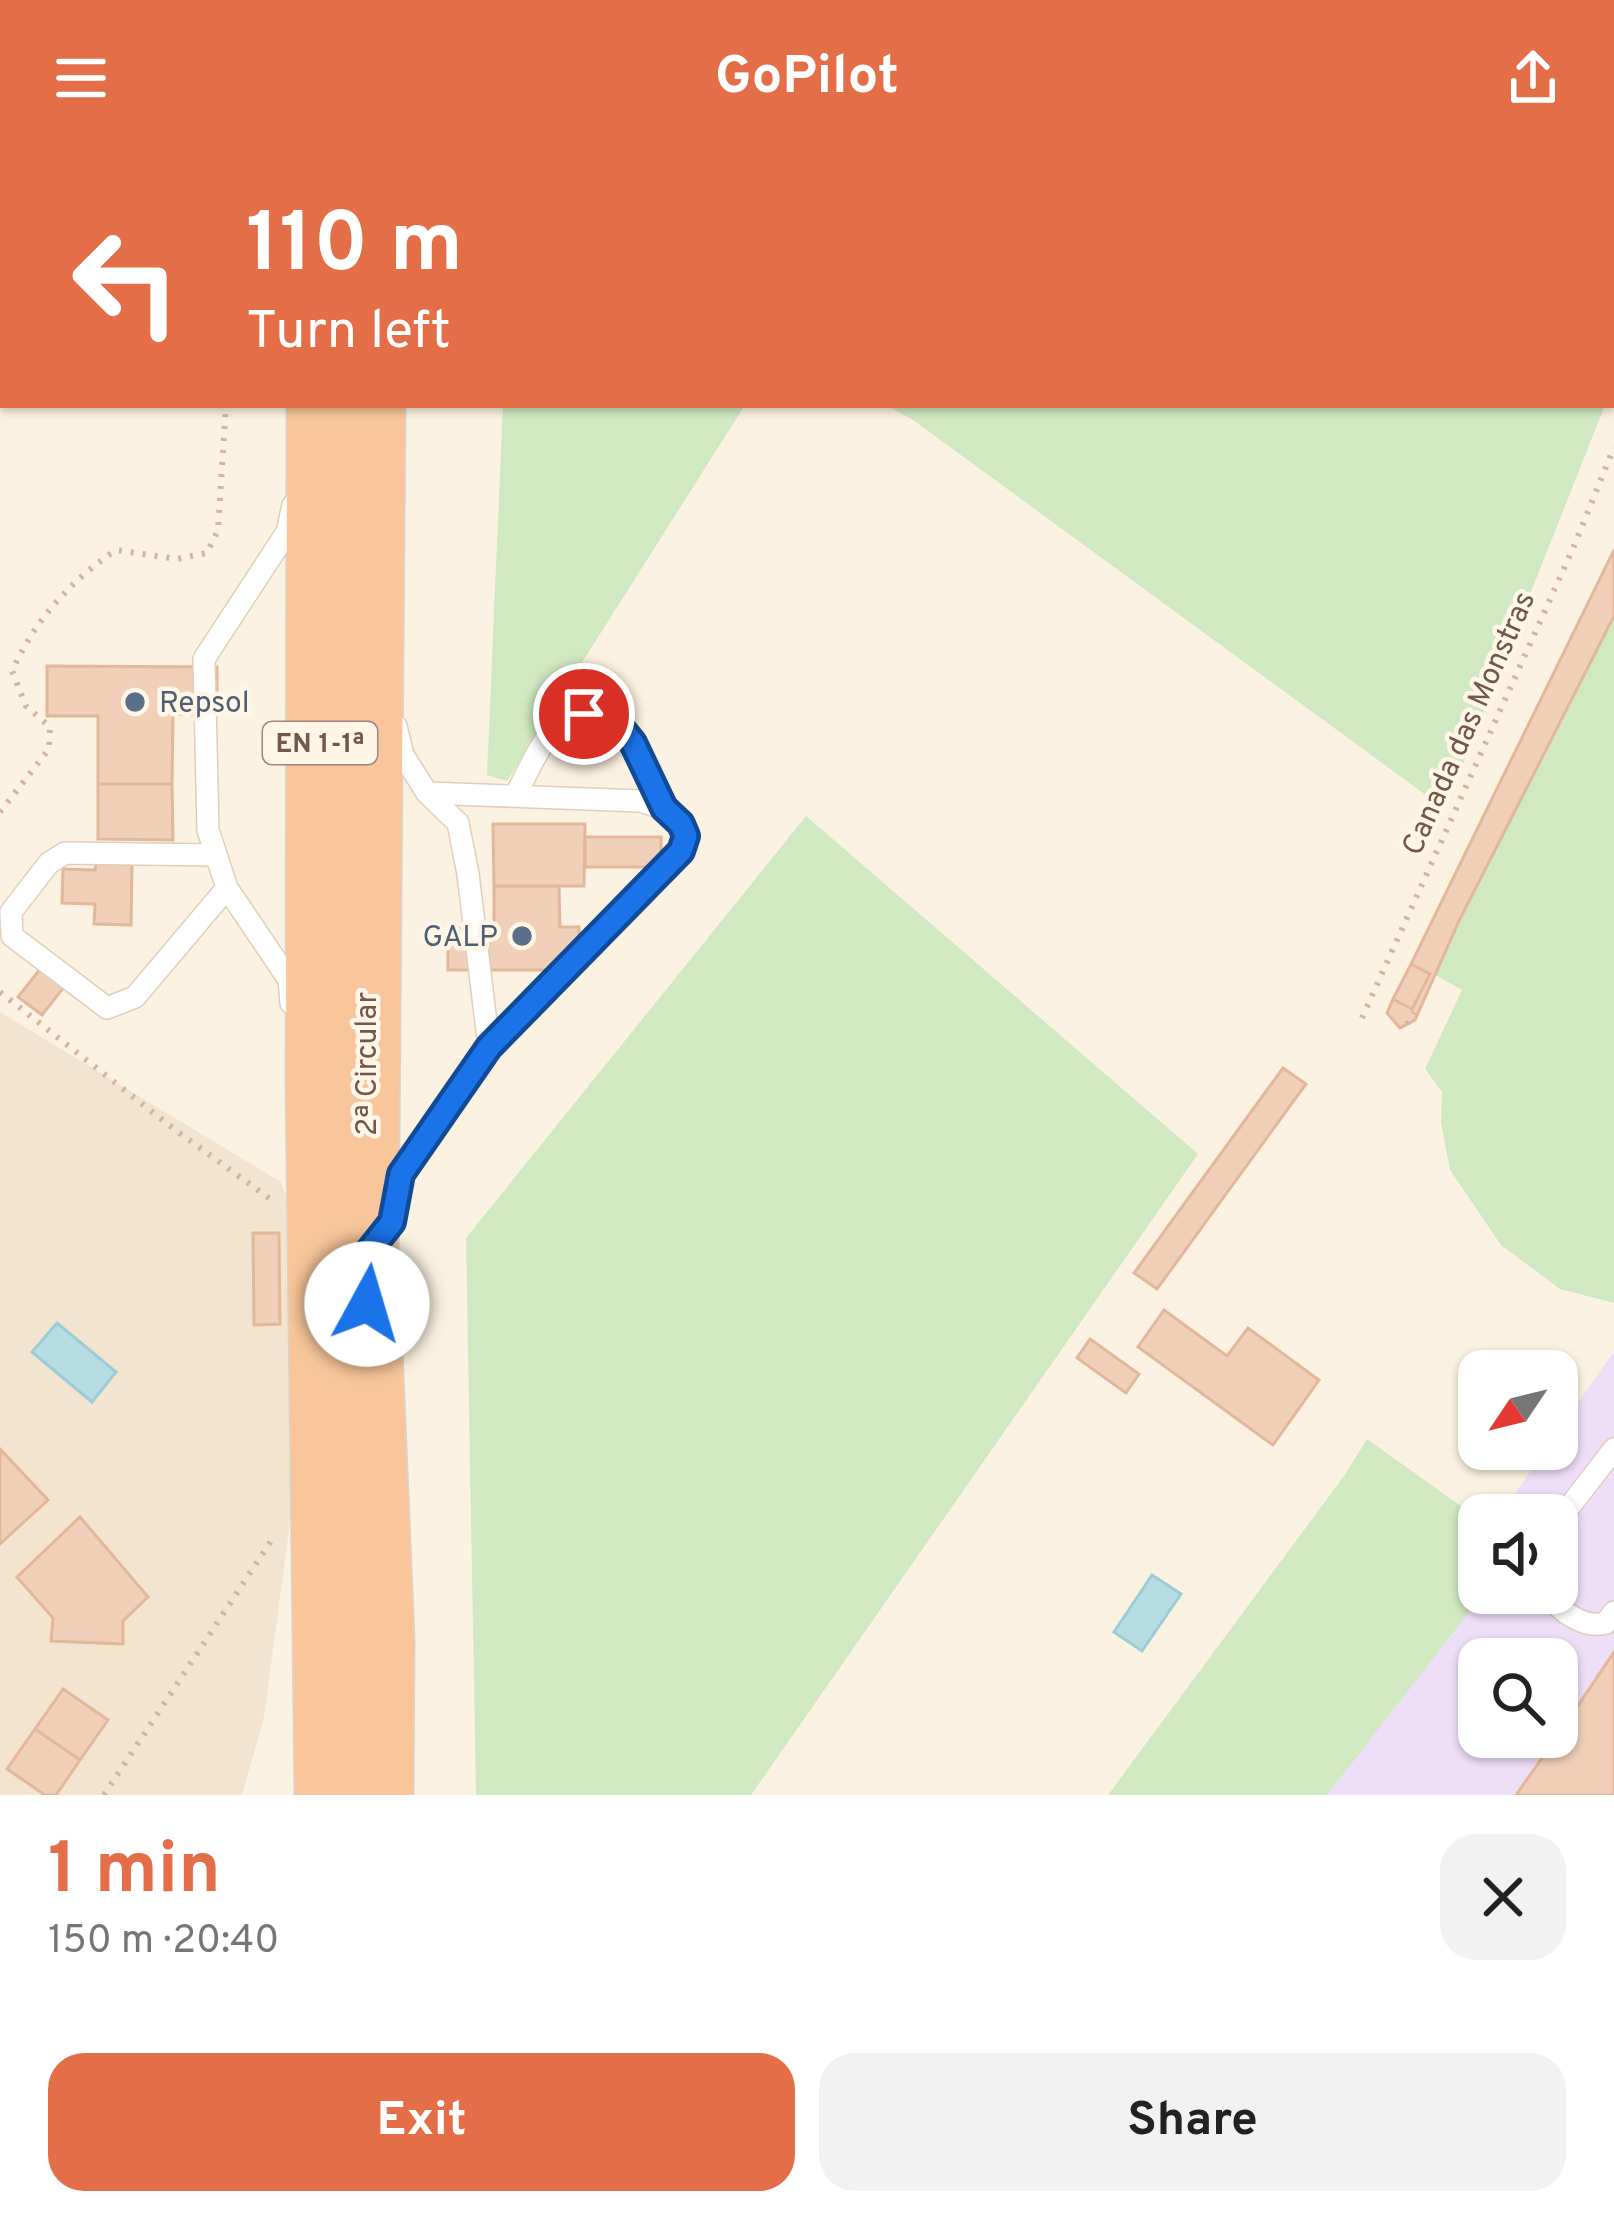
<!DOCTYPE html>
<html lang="en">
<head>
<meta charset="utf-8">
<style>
  :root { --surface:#fff; --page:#f2f2f2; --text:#222; --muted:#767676; --accent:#e46e47 }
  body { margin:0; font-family:Overpass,sans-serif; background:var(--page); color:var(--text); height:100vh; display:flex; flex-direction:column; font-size:45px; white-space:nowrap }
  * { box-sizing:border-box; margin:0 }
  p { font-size:39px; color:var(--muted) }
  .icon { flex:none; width:66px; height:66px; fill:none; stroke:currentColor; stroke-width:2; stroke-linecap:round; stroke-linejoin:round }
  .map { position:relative; height:1639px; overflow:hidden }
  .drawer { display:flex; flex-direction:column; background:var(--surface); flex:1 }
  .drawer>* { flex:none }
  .banner { position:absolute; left:0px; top:0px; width:1614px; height:252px; box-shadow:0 3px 9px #0004; background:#e46e47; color:#fff; overflow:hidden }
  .needle { width:78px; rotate:235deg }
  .buttons { position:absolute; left:1458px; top:1194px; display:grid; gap:24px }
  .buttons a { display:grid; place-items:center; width:120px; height:120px; border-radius:24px; background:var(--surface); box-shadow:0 3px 9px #0004; font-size:60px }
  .pin { position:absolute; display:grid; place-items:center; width:102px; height:102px; color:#fff; margin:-51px; border:6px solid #fff; border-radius:50%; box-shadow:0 3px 12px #0007 }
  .me { position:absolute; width:132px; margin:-66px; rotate:6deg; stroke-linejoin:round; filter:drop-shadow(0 0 9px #0008) }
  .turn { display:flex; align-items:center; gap:42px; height:252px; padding:0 48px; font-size:54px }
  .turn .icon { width:156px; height:156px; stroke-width:2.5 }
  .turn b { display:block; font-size:84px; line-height:102px }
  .round { display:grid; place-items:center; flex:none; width:126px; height:126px; border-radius:36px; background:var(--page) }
  .head { display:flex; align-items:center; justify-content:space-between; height:204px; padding:0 48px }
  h1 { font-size:72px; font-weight:700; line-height:90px; color:var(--accent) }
  .action { display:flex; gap:24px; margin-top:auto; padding:24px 48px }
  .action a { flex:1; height:138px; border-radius:36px; background:var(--accent); color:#fff; font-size:48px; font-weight:700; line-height:138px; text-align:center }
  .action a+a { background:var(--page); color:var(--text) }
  header { display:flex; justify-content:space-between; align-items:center; height:156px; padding:0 48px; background:var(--accent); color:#fff; font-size:54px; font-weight:700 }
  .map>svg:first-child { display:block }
</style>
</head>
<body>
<header><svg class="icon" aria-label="menu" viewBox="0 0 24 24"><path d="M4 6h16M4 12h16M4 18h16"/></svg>GoPilot<svg class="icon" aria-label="share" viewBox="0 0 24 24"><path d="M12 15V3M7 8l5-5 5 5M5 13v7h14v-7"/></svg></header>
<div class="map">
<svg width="1614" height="1639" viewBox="0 0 1614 1639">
  <rect width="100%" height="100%" fill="#fcf2e1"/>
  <!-- residential -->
  <path fill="#f3e4d0" d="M0 856 281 1026 301 1084 291 1359 264 1561 242 1639H0Z"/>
  <!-- education -->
  <path fill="#efdef8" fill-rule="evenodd" d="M1614 1195V1639H1305L1479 1437H1557V1359H1500L1546 1293H1557V1277ZM1479 1503H1557V1581H1479Z"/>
  <!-- green -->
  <path fill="#d0e9c0" d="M616 0H1614V226L1611 234V3H614Z
    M503 249H745L507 625 487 619Z
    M886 249H1605L1445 653 913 264Z
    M1614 460V1147L1560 1133 1501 1089 1450 1014 1441 966 1442 936 1425 913 1462 834 1434 818Z
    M806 660 1198 998 751 1639H476L466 1082Z
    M1367 1283 1479 1363V1437H1484L1327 1639H1108L1344 1320Z"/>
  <!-- water -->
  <path fill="#b6dde4" stroke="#9dccd6" stroke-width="3" d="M57 1167 116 1216 92 1246 32 1196Z
    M1152 1419 1181 1438 1142 1495 1114 1476Z"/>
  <!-- building -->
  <path fill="#f1d0b9" stroke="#e3b79a" stroke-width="3" d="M1614 394V460L1459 765 1415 864 1400 872 1387 857 1393 843 1412 853 1430 818 1411 808Z
    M47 510 217 511V559L173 558 172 628H98V560H47Z
    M98 628H172L173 684 98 683Z
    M493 668H585L584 730H494Z
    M585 681H661V711H585Z
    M96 706 132 708 131 769 94 768 95 748 62 747 63 713 95 714Z
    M494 730H559L560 771H579V814H448V772H494Z
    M52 798 76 816 42 859 18 841Z
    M1411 808 1430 818 1412 853 1393 843Z
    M1283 912 1306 928 1157 1133 1134 1117Z
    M253 1077H279L280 1168 254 1169Z
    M1164 1154 1227 1200 1248 1172 1319 1224 1273 1289 1138 1191Z
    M1090 1183 1139 1218 1126 1237 1077 1202Z
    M0 1293 48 1344 0 1388Z
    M80 1361 148 1441 123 1465V1488L51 1485 53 1462 17 1421Z
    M1614 1496V1639H1516L1557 1581Z
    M63 1533 108 1564 80 1604 35 1573Z
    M35 1573 80 1604 56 1639H45L7 1613Z"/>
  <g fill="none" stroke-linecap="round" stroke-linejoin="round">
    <!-- service casing -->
    <g stroke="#e0cebd" stroke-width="24">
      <path id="service" d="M427 637 640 645C666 652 691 664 681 695L489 891
        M515 640C525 622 534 599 547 582 603 508 644 609 664 652
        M216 699 65 697 49 707 11 756 12 780 107 852 135 841 227 732
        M291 847 289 824 227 732 208 674 204 503 287 376 293 349
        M394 1057 401 1019 489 891 468 718 458 667 427 637 403 599 396 570
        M1557 1367 1614 1293
        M1549 1437C1558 1456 1586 1473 1606 1467L1614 1456"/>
    </g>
    <!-- trunk casing -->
    <g stroke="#dad4d0" stroke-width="69">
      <path id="trunk" d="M373 0V3
        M321 3V0
        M320 249 319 924 328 1639
        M372 249 365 1100 381 1484 380 1639"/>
    </g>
    <!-- path -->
    <path stroke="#d5b49d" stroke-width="6" stroke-dasharray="3 9" stroke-linecap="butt" d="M221 0V3
      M0 656 49 593 50 571 26 550 12 515C35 464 70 425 116 394L177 403 207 397 218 374 226 249
      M0 836 174 973 273 1045
      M1362 862 1574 390 1614 291
      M1407 868 1414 856
      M104 1639 273 1382"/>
    <!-- service -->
    <use href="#service" stroke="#fff" stroke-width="21"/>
    <!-- trunk -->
    <use href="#trunk" stroke="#f8c69a" stroke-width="66"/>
  </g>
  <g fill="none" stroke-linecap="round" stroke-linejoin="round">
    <!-- route casing -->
    <g stroke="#114b97" stroke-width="30">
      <path id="route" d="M367 1148 365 1100 392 1066 401 1018 489 891 681 695 686 680 681 668 664 652 633 587 616 566 604 560 584 558"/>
    </g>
    <!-- route -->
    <use href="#route" stroke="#1a73e8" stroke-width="21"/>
  </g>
  <!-- markers -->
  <g fill="#5c6f8a" stroke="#fff6e7" stroke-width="4.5">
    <circle cx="135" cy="546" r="12"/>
    <circle cx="522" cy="780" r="12"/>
  </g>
  <g text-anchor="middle" stroke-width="9" stroke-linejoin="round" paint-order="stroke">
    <!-- shield labels -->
    <rect fill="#fff6e7" stroke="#9c8778" stroke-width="3" x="263" y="566" width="114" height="42" rx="9"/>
    <g font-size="27" font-weight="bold" fill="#725849">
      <text x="320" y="596">EN 1-1ª</text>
    </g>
    <!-- service labels -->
    <g font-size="30" fill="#4e5e75" stroke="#fff6e7" text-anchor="start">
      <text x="159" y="556">Repsol</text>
      <text x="498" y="790" text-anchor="end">GALP</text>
    </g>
    <!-- street labels -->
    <g font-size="30" fill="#725849" stroke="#fff6e7">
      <text transform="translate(1468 567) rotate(-66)" y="10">Canada das Monstras</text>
      <text transform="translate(366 908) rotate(-90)" y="10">2ª Circular</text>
    </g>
  </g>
</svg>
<div class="buttons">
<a><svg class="needle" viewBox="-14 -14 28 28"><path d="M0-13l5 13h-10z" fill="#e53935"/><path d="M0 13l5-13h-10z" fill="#767676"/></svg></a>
<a><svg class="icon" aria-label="sound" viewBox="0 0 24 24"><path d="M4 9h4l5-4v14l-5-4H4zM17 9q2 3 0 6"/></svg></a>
<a><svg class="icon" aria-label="search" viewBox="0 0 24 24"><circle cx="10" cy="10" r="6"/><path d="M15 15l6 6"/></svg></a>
</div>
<div class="pin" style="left:584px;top:558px;background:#d93025"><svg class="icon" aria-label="arrive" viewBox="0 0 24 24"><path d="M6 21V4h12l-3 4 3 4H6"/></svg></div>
<svg class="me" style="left:367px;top:1148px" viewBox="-20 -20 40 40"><circle r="19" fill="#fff"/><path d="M0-13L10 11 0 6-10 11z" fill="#1a73e8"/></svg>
<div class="banner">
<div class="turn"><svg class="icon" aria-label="left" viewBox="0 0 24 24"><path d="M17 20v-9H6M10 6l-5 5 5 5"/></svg><div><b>110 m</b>Turn left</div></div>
</div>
</div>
<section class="drawer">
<div class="head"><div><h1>1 min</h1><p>150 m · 20:40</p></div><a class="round"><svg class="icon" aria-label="close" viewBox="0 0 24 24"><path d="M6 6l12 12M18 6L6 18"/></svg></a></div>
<div class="action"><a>Exit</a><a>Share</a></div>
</section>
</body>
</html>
